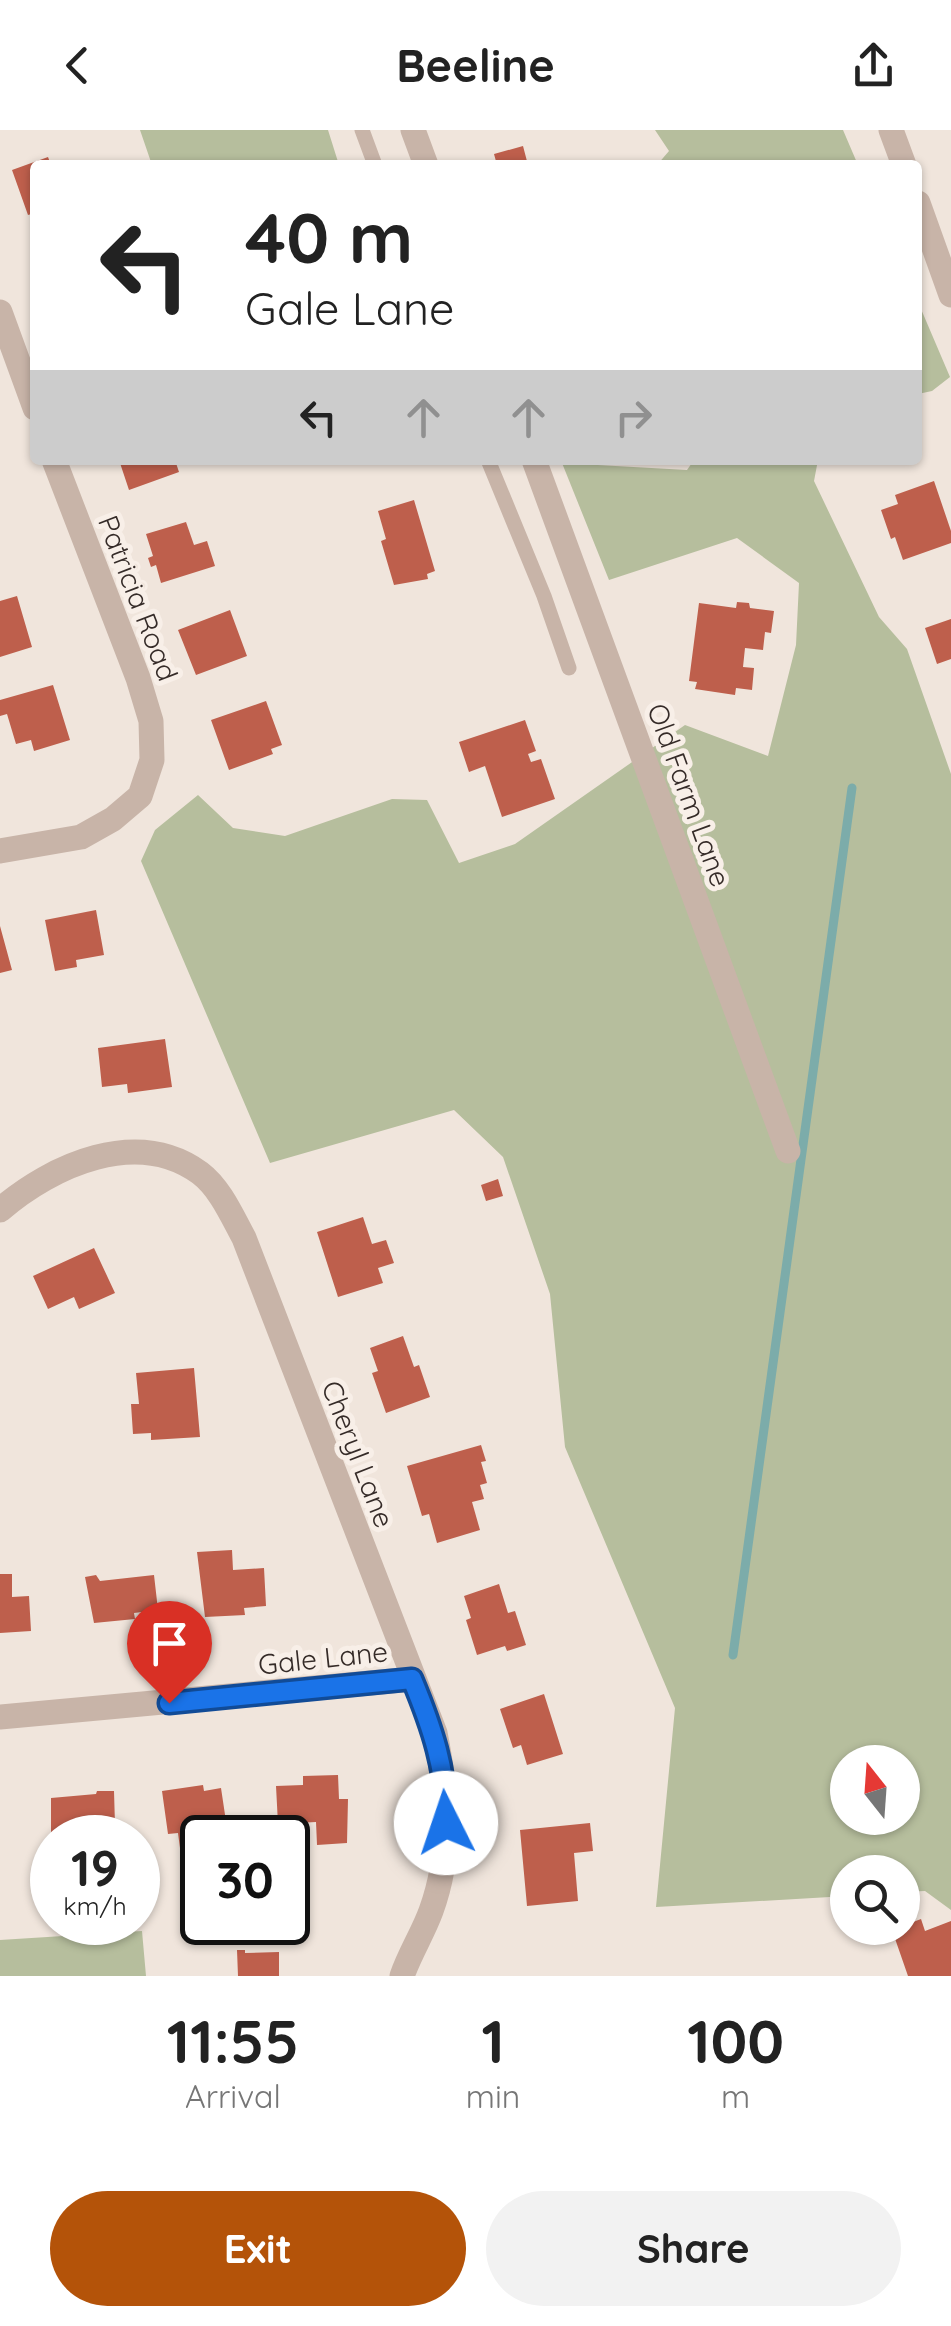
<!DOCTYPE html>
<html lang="en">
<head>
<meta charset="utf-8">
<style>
  :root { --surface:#fff; --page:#f2f2f2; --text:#222; --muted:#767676; --accent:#b45309 }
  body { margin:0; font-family:Quicksand,sans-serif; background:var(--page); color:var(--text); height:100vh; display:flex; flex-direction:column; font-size:38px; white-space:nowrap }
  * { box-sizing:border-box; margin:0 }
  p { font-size:32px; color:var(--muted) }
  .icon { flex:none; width:55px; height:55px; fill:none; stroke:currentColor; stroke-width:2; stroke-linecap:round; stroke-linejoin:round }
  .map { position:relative; height:1846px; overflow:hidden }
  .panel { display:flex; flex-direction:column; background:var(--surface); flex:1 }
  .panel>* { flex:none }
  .hud { position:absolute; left:30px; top:30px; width:892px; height:305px; border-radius:10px; box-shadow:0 2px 8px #0004; background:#fff; color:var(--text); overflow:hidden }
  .needle { width:65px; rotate:343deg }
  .controls { position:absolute; left:830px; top:1615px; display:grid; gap:20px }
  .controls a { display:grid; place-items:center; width:90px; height:90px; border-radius:50%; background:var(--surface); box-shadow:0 2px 8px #0004; font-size:50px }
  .speed { position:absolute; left:30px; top:1685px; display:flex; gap:20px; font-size:50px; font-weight:700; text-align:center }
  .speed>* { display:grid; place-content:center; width:130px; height:130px; border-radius:50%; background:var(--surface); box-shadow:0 2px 8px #0004; line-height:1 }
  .speed small { font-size:25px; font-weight:400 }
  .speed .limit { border:5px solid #111; border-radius:15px; background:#fff; color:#111 }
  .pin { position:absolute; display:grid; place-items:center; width:85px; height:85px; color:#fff; margin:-102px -42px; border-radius:50% 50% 50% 0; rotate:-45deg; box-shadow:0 0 10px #0007 }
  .pin .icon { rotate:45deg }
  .me { position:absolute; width:110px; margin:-55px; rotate:356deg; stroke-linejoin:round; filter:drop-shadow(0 0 8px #0008) }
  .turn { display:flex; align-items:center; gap:35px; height:210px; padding:0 50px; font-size:45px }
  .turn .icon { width:130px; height:130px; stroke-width:2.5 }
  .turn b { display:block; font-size:70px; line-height:85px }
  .lanes { display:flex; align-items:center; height:95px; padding:0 50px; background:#0003; justify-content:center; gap:50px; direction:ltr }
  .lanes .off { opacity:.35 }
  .eta { display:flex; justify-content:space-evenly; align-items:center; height:170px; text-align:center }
  .eta b { font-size:60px; font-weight:800; line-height:70px }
  .action { display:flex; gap:20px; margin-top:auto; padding:20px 50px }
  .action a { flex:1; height:115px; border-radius:60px; background:var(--accent); color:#fff; font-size:40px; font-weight:800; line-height:115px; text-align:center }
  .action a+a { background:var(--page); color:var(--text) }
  header { display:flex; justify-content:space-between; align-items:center; height:130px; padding:0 50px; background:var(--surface); font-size:45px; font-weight:800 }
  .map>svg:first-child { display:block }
</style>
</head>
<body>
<header><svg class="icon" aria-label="back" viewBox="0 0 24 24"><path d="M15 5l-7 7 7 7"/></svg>Beeline<svg class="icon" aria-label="share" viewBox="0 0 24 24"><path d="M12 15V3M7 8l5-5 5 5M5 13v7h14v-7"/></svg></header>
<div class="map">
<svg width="951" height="1846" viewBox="0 0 951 1846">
  <rect width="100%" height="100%" fill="#f0e5dc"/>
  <!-- green -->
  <path fill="#b6be9d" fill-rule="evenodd" d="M140 0H328L339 35H152Z
    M655 0H843L858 35H657L669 21Z
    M918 172 950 247 932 261 918 264Z
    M694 330H818L814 351 879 487 907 519 951 644V1780L925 1761 903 1762 902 1742H848L847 1766 656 1777 675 1578 565 1317 550 1164 503 1027 454 980 270 1033 141 731 155 700 198 665 233 698 285 706 392 669 427 670 459 733 515 714 685 595 768 626 796 515 799 453 737 408 609 450 562 333 687 340ZM848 1632H902V1688H848Z
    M142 1801 146 1846H0V1810Z"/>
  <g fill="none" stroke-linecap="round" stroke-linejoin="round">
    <!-- stream -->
    <path stroke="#7cacaa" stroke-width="9" d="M733 1525 852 658"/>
  </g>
  <!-- building -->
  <path fill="#be5f4c" d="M523 16 528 35H497L494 24Z
    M48 27 51 35H35V83L28 85 12 40Z
    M119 330H175L179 342 129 360Z
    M934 351 951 401V413L903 430 895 407 891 409 881 380 898 374 895 365Z
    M414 370 435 441 427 444 428 449 394 455 381 411 386 409 378 381Z
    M186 392 194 415 207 411 215 436 161 453 156 435 151 437 148 428 153 426 146 404Z
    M17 466 32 517 0 527V471Z
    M737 472 749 473 750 478 774 481 771 503 765 502 763 520 745 518 743 537 754 538 752 560 736 558 735 565 695 559 697 552 689 551 699 473 736 478Z
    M230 480 247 526 196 545 178 500Z
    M951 489V529L937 534 925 498Z
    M53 555 70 610 34 621 31 610 16 614 7 584 0 586V570Z
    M266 571 282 615 271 619 273 624 229 640 211 590Z
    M525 590 536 621 528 624 531 632 541 629 555 669 502 687 485 636 469 642 459 612Z
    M96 780 104 825 76 830 77 837 55 841 45 790Z
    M0 796 12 840 0 843Z
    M165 909 172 957 128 963 127 954 102 957 98 918Z
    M498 1049 503 1066 486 1071 481 1055Z
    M363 1087 372 1114 386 1110 394 1133 378 1138 383 1153 338 1167 317 1102Z
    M94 1118 115 1163 79 1179 74 1167 48 1179 33 1146Z
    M403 1206 414 1237 419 1235 430 1267 386 1283 372 1243 378 1241 370 1218Z
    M194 1238 200 1307 151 1310V1303L133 1304 131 1274H139L136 1243Z
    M481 1315 486 1331 481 1332 487 1353 480 1355 484 1369 472 1372 480 1400 437 1413 429 1384 422 1386 407 1336Z
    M232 1420 233 1440 264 1438 266 1476 244 1478 245 1485 205 1487 197 1422Z
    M0 1444H12V1467L29 1466 31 1501 0 1503Z
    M96 1445 100 1451 154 1445 158 1480 134 1483 135 1489 94 1493 85 1447Z
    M499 1454 508 1483 515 1481 526 1515 507 1521 505 1516 477 1525 466 1490 471 1488 464 1466Z
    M544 1564 563 1624 527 1635 521 1615 513 1618 500 1579Z
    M338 1645 339 1669H348L347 1713 317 1715 316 1692 278 1694 276 1656 303 1655V1646Z
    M203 1655 204 1661 221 1658 227 1698 202 1701V1715L180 1718 178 1703 168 1704 162 1661Z
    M97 1661H114L115 1695H101V1708L51 1705V1668L96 1664Z
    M590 1693 593 1721 574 1723 578 1771 527 1776 520 1700Z
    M921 1789 925 1801 951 1791V1846H908L892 1800Z
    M237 1820H245V1823L279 1822V1846H238Z"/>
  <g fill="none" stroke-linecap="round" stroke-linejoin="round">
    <!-- lane -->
    <path stroke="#c8b4a8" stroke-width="15" d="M362 0 375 35
      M488 330 544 466 569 538"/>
    <!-- street -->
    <path stroke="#c8b4a8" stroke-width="25" d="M413 0 426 35
      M891 0 904 35
      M918 73 951 165
      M0 182 35 278
      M534 330 788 1021
      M0 721 81 707 113 689 140 666 152 630 151 591 138 548 54 330
      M0 1080C52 1035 137 997 200 1043 220 1058 232 1086 244 1108L435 1603C447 1664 453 1721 431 1781 423 1803 410 1823 402 1846
      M0 1587 413 1549"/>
  </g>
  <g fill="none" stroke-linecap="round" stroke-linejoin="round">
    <!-- route casing -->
    <g stroke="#114b97" stroke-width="25">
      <path id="route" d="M169 1573 412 1549C432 1597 447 1641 446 1693"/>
    </g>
    <!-- route -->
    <use href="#route" stroke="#1a73e8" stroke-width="18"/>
  </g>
  <g text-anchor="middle" stroke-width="10" stroke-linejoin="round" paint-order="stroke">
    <!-- street labels -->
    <g font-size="28" fill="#352b28" stroke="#f8efe8">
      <text transform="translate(138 468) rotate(69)" y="10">Patricia Road</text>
      <text transform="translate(689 665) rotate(70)" y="10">Old Farm Lane</text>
      <text transform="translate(358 1324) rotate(69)" y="10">Cheryl Lane</text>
      <text transform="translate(323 1528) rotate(-6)" y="10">Gale Lane</text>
    </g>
  </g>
</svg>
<div class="controls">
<a><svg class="needle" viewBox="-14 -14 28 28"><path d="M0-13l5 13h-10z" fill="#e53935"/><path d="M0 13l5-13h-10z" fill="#767676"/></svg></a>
<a><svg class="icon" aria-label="search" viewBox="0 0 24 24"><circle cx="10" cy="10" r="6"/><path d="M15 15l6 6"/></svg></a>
</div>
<div class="speed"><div>19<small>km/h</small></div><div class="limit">30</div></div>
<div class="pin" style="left:169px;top:1573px;background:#d93025"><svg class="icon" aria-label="arrive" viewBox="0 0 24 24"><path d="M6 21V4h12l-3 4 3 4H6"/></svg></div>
<svg class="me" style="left:446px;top:1693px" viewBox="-20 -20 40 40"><circle r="19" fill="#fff"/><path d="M0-13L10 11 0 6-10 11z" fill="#1a73e8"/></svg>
<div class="hud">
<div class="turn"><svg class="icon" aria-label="left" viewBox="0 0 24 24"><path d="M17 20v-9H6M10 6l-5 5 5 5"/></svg><div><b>40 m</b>Gale Lane</div></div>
<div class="lanes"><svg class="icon" aria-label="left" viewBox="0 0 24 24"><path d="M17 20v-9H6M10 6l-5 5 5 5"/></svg><svg class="icon off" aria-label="ahead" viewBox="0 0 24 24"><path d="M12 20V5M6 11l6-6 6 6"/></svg><svg class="icon off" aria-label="ahead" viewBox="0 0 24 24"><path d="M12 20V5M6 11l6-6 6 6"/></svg><svg class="icon off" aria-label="right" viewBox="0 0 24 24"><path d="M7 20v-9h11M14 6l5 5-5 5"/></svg></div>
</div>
</div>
<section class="panel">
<div class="eta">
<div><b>11:55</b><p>Arrival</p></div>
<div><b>1</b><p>min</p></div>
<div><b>100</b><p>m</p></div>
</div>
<div class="action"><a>Exit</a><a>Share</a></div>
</section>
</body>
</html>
